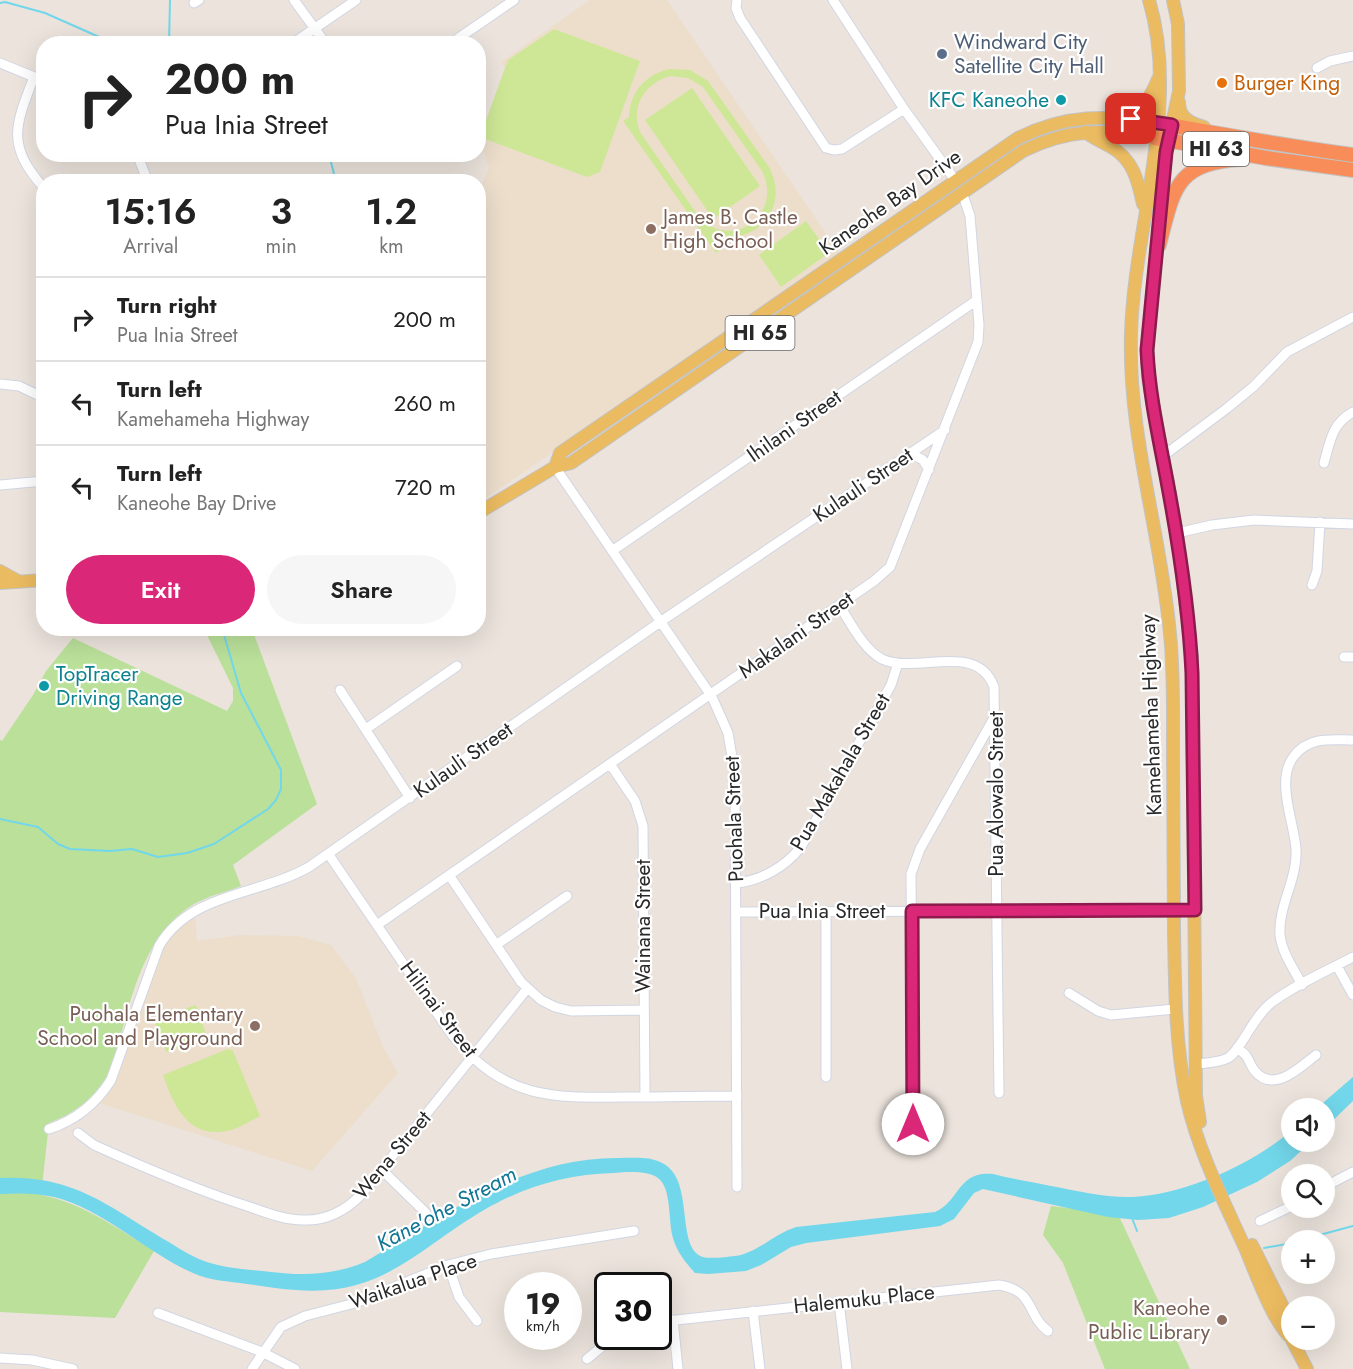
<!DOCTYPE html>
<html lang="en">
<head>
<meta charset="utf-8">
<style>
  :root { --surface:#fff; --page:#f6f6f6; --text:#222; --muted:#767676; --line:#e0e0e0; --accent:#db2777 }
  body { margin:0; font-family:Jost,sans-serif; background:var(--page); color:var(--text); height:100vh; display:flex; flex-direction:column; font-size:22px; white-space:nowrap }
  * { box-sizing:border-box; margin:0 }
  p { font-size:20px; color:var(--muted) }
  .icon { flex:none; width:33px; height:33px; fill:none; stroke:currentColor; stroke-width:2; stroke-linecap:round; stroke-linejoin:round }
  .map { position:relative; flex:1; overflow:hidden }
  .drawer { position:absolute; left:36px; top:174px; width:450px; height:462px; display:flex; flex-direction:column; background:var(--surface); border-radius:24px; box-shadow:0 6px 24px #0002 }
  .drawer>* { flex:none }
  .hud { position:absolute; left:36px; top:36px; width:450px; height:126px; border-radius:24px; box-shadow:0 6px 24px #0002; background:#fff; color:var(--text); overflow:hidden }
  .controls { position:absolute; left:1281px; top:1098px; display:grid; gap:12px }
  .controls a { display:grid; place-items:center; width:54px; height:54px; border-radius:50%; background:var(--surface); box-shadow:0 6px 24px #0002; font-size:30px }
  .speed { position:absolute; left:504px; top:1272px; display:flex; gap:12px; font-size:30px; font-weight:700; text-align:center }
  .speed>* { display:grid; place-content:center; width:78px; height:78px; border-radius:50%; background:var(--surface); box-shadow:0 6px 24px #0002; line-height:1 }
  .speed small { font-size:15px; font-weight:400 }
  .speed .limit { border:3px solid #111; border-radius:9px; background:#fff; color:#111 }
  .pin { position:absolute; display:grid; place-items:center; width:51px; height:51px; color:#fff; margin:-26px; border-radius:12px; box-shadow:0 3px 9px #0006 }
  .me { position:absolute; width:66px; margin:-33px; rotate:0deg; stroke-linejoin:round; filter:drop-shadow(0 0 4px #0008) }
  .turn { display:flex; align-items:center; gap:21px; height:126px; padding:0 30px; font-size:27px }
  .turn .icon { width:78px; height:78px; stroke-width:2.5 }
  .turn b { display:block; font-size:42px; line-height:51px }
  .eta { display:flex; justify-content:space-evenly; align-items:center; height:102px; text-align:center }
  .eta b { font-size:36px; font-weight:600; line-height:42px }
  .primary-button { display:flex; gap:12px; margin-top:auto; padding:12px 30px }
  .primary-button a { flex:1; height:69px; border-radius:36px; background:var(--accent); color:#fff; font-size:24px; font-weight:600; line-height:69px; text-align:center }
  .primary-button a+a { background:var(--page); color:var(--text) }
  ul { padding:0; list-style:none }
  li { display:flex; align-items:center; gap:18px; height:84px; padding:0 30px; border-top:2px solid var(--line) }
  li div { flex:1 }
  li b { display:block; font-size:22px }
  li em { font-style:normal }
  .map>svg:first-child { display:block }
</style>
</head>
<body>
<div class="map">
<svg width="1353" height="1369" viewBox="0 0 1353 1369">
  <rect width="100%" height="100%" fill="#ebe3dc"/>
  <!-- education -->
  <path fill="#ecdecb" d="M590 0H667L840 254 479 503 478 203 482 185 489 167 479 139 505 68 501 62Z
    M195 916 197 941 240 935 298 936 331 945 356 978 384 1049 398 1073 312 1171 99 1103 109 1092 120 1071 157 960 164 945 174 932Z"/>
  <!-- green -->
  <path fill="#bae09a" d="M204 629H252L317 804 233 865 241 886C226 892 208 896 194 904 139 937 129 1010 112 1067 98 1095 78 1112 49 1123L41 1195C83 1203 118 1229 154 1251L115 1318 0 1312V740L2 741 33 695 46 671 73 638 227 711 233 701V688Z
    M1051 1206 1118 1214 1190 1369H1105L1063 1263 1043 1235Z"/>
  <!-- pitch -->
  <path fill="#cee796" fill-rule="evenodd" d="M554 29 640 61 600 172 587 177 480 137 508 60Z
    M669 69 690 70 708 81 769 167C791 208 755 248 711 235L721 249 716 253 623 121 629 117C630 92 645 75 669 69ZM670 76 688 78 703 87 762 171C785 216 727 254 697 214L640 132C630 107 645 83 670 76Z
    M692 88 760 186 713 219 645 120Z
    M806 221 829 253 781 287 759 255Z
    M196 1005 207 1037 166 1052 154 1020Z
    M228 1049 233 1051 260 1116C251 1121 241 1127 231 1130 189 1141 174 1107 163 1075Z"/>
  <!-- water -->
  <path fill="#72d7ea" d="M1353 1077V1101L1325 1128 1324 1108H1317Z
    M1291 1131 1292 1142H1311L1290 1161 1257 1182 1203 1207 1169 1218 1138 1220 1108 1217 983 1189 974 1193 954 1219 940 1226 806 1243 791 1247 761 1265 746 1271 708 1274 695 1273C685 1262 677 1252 673 1238 668 1222 672 1188 658 1178 647 1170 627 1172 613 1173 568 1174 523 1187 484 1210 417 1249 383 1297 296 1290 280 1289 263 1286 247 1284 228 1281 211 1281 193 1273 147 1253 103 1209 54 1197 37 1193 18 1193 0 1194V1178C70 1175 103 1202 160 1237 173 1244 185 1253 199 1259 222 1269 247 1269 271 1272 305 1276 333 1275 365 1262 445 1215 523 1157 619 1158 634 1158 651 1156 664 1164 695 1182 675 1248 703 1257 711 1259 726 1257 735 1256 757 1253 774 1234 796 1227L935 1212C960 1201 958 1170 993 1174 1012 1179 1032 1182 1051 1186 1078 1191 1105 1198 1133 1197 1186 1194 1251 1165 1291 1131Z"/>
  <g fill="none" stroke-linecap="round" stroke-linejoin="round">
    <!-- stream -->
    <path stroke="#72d7ea" stroke-width="2" d="M0 3 5 2 45 13 115 44
      M169 44 170 0
      M329 154 336 182
      M0 819 38 827 58 844 70 849 110 851 132 849 158 857 187 853 214 844 268 809 276 800 281 789V770L241 693 222 628
      M1132 1218 1137 1231
      M1301 1240 1353 1226
      M1264 1248 1292 1243"/>
    <!-- minor casing -->
    <g stroke="#d1d6e2" stroke-width="11">
      <path id="minor" d="M294 0 326 44
        M737 0 736 8 740 18 826 148 834 150 842 149 904 109
        M833 0 904 109 955 180
        M194 3 199 0
        M292 44 356 0
        M450 44 514 0
        M0 63 44 81
        M1317 68 1330 61 1353 56
        M34 77C15 126 6 145 44 188
        M137 154 148 182
        M0 384 19 386 44 398
        M910 453 923 460 929 470
        M1163 456 1226 409 1253 387 1287 352 1353 317
        M1324 463C1330 442 1332 423 1353 412
        M555 467 712 697 728 733 735 775 737 1187
        M0 485 44 481
        M1177 533 1212 525 1254 520 1353 524
        M612 551 977 300
        M1312 585 1317 571 1320 522
        M839 605C851 623 863 649 882 659 915 675 977 640 994 687L999 1093
        M1344 657H1353
        M340 690 410 798
        M366 729 457 666
        M610 764 635 801 643 826 645 1097
        M329 855 452 1035C506 1101 554 1098 631 1097 667 1097 702 1096 737 1096
        M449 875 521 982 541 1000 555 1007 571 1011 643 1010
        M737 883C762 880 785 867 801 847L891 685 898 663
        M826 911V1077
        M737 912 1195 910
        M377 925 874 581 890 567 978 342 979 325 970 216 962 192
        M496 945 567 896
        M1337 966 1353 995
        M1302 985C1294 969 1282 953 1280 935 1278 906 1298 878 1296 849 1294 821 1275 780 1294 756 1309 736 1331 740 1353 740
        M1069 993 1098 1011 1111 1015 1175 1009
        M1237 1048C1251 1058 1246 1058 1254 1070 1273 1095 1300 1067 1316 1055
        M1196 1064C1206 1063 1218 1063 1228 1058 1241 1050 1253 1017 1271 1003 1294 985 1327 971 1353 957
        M49 1129C76 1120 96 1104 111 1080L159 946C191 892 258 896 309 867L663 620 945 430
        M78 1133 94 1145C145 1168 196 1190 250 1207 267 1213 285 1220 303 1220 326 1221 345 1211 361 1195L527 989
        M913 1148 911 874 920 849 994 718
        M382 1170 426 1213
        M1324 1187 1353 1172
        M1260 1221 1292 1206
        M448 1265 459 1297 477 1321
        M839 1302 847 1369
        M753 1311 760 1369
        M158 1313 262 1352 295 1369
        M673 1320 678 1369
        M658 1322 999 1285C1036 1291 1026 1315 1048 1331
        M0 1358 32 1360 73 1369
        M587 1359 615 1336
        M252 1369 281 1327 305 1316 355 1303 448 1265 491 1254 634 1231"/>
    </g>
    <!-- major casing -->
    <g stroke="#c3c3c3" stroke-width="14">
      <path id="major" d="M1149 0C1181 106 1134 225 1131 334 1128 436 1161 533 1170 634 1174 673 1173 712 1173 751 1173 810 1174 870 1174 930 1175 987 1175 1044 1187 1101 1199 1153 1223 1199 1245 1248 1255 1271 1273 1323 1292 1339
        M1173 0 1178 24 1179 91 1166 152 1147 349 1148 378 1177 533 1192 657 1196 1096 1200 1122
        M1179 102C1179 118 1190 123 1204 127
        M1122 116C1143 109 1150 99 1158 79
        M1085 132C1093 138 1102 142 1111 147 1133 159 1138 181 1143 204
        M555 467 560 453 1018 138C1067 114 1105 115 1158 123
        M478 513 555 467 571 463 1023 151C1069 128 1106 129 1155 138
        M0 571 18 581
        M0 583 44 580
        M1252 1245 1292 1325
        M1292 1340 1307 1369"/>
    </g>
    <!-- highway casing -->
    <g stroke="#c3c3c3" stroke-width="16">
      <path id="highway" d="M1158 123C1223 135 1288 146 1353 155
        M1155 138 1266 158 1353 170
        M1159 245C1174 188 1175 163 1242 159"/>
    </g>
    <!-- minor -->
    <use href="#minor" stroke="#fff" stroke-width="9"/>
    <!-- major -->
    <use href="#major" stroke="#ebbb61" stroke-width="12"/>
    <!-- highway -->
    <use href="#highway" stroke="#f88d5a" stroke-width="14"/>
  </g>
  <g fill="none" stroke-linecap="round" stroke-linejoin="round">
    <!-- route casing -->
    <g stroke="#8e194d" stroke-width="15">
      <path id="route" d="M913 1124 912 911 1195 910 1192 673C1189 609 1179 545 1167 481 1159 438 1149 394 1147 350L1166 152 1172 125 1131 119"/>
    </g>
    <!-- route -->
    <use href="#route" stroke="#db2777" stroke-width="10"/>
  </g>
  <!-- markers -->
  <circle fill="#5c6f8a" stroke="#fff" stroke-width="2" cx="942" cy="54" r="6"/>
  <circle fill="#e8710a" stroke="#fff" stroke-width="2" cx="1222" cy="83" r="6"/>
  <g fill="#0f9aa8" stroke="#fff" stroke-width="2">
    <circle cx="1061" cy="100" r="6"/>
    <circle cx="44" cy="686" r="6"/>
  </g>
  <g fill="#8d6e63" stroke="#fff" stroke-width="2">
    <circle cx="651" cy="229" r="6"/>
    <circle cx="255" cy="1026" r="6"/>
    <circle cx="1222" cy="1320" r="6"/>
  </g>
  <g text-anchor="middle" stroke-width="4.5" stroke-linejoin="round" paint-order="stroke">
    <!-- shield labels -->
    <g fill="#fff" stroke="#696969" stroke-width="1.5">
      <rect x="1183" y="132" width="66" height="34" rx="4.5"/>
      <rect x="725.5" y="316" width="69" height="34" rx="4.5"/>
    </g>
    <g font-size="20" font-weight="bold" fill="#292929">
      <text x="1216" y="156">HI 63</text>
      <text x="760" y="340">HI 65</text>
    </g>
    <!-- service labels -->
    <g font-size="21" fill="#4e5e75" stroke="#fff" text-anchor="start">
      <text x="954" y="49">Windward City<tspan x="954" dy="24">Satellite City Hall</tspan></text>
    </g>
    <!-- food labels -->
    <g font-size="21" fill="#c56008" stroke="#fff" text-anchor="start">
      <text x="1234" y="90">Burger King</text>
    </g>
    <!-- culture labels -->
    <g font-size="21" fill="#0d838f" stroke="#fff" text-anchor="end">
      <text x="1049" y="107">KFC Kaneohe</text>
      <text x="56" y="681" text-anchor="start">TopTracer<tspan x="56" dy="24">Driving Range</tspan></text>
    </g>
    <!-- street labels -->
    <g font-size="21" fill="#292929" stroke="#fff">
      <text transform="translate(890 202) rotate(-35)" y="7">Kaneohe Bay Drive</text>
      <text transform="translate(794 426) rotate(-35)" y="7">Ihilani Street</text>
      <text transform="translate(863 485) rotate(-34)" y="7">Kulauli Street</text>
      <text transform="translate(796 635) rotate(-35)" y="7">Makalani Street</text>
      <text transform="translate(1151 715) rotate(-92)" y="7">Kamehameha Highway</text>
      <text transform="translate(463 760) rotate(-35)" y="7">Kulauli Street</text>
      <text transform="translate(840 772) rotate(-60)" y="7">Pua Makahala Street</text>
      <text transform="translate(996 794) rotate(-90)" y="7">Pua Alowalo Street</text>
      <text transform="translate(734 819) rotate(-92)" y="7">Puohala Street</text>
      <text x="822" y="918">Pua Inia Street</text>
      <text transform="translate(643 926) rotate(-90)" y="7">Wainana Street</text>
      <text transform="translate(439 1009) rotate(53)" y="7">Hilinai Street</text>
      <text transform="translate(392 1155) rotate(-50)" y="7">Wena Street</text>
      <text transform="translate(413 1281) rotate(-19)" y="7">Waikalua Place</text>
      <text transform="translate(864 1299) rotate(-6)" y="7">Halemuku Place</text>
    </g>
    <!-- education labels -->
    <g font-size="21" fill="#785e54" stroke="#fff" text-anchor="end">
      <text x="663" y="224" text-anchor="start">James B. Castle<tspan x="663" dy="24">High School</tspan></text>
      <text x="243" y="1021">Puohala Elementary<tspan x="243" dy="24">School and Playground</tspan></text>
      <text x="1210" y="1315">Kaneohe<tspan x="1210" dy="24">Public Library</tspan></text>
    </g>
    <!-- water labels -->
    <g font-size="22" font-style="italic" fill="#127695" stroke="#fff">
      <text transform="translate(446 1208) rotate(-28)" y="8">Kāne'ohe Stream</text>
    </g>
  </g>
</svg>
<div class="controls">
<a><svg class="icon" aria-label="sound" viewBox="0 0 24 24"><path d="M4 9h4l5-4v14l-5-4H4zM17 9q2 3 0 6"/></svg></a>
<a><svg class="icon" aria-label="search" viewBox="0 0 24 24"><circle cx="10" cy="10" r="6"/><path d="M15 15l6 6"/></svg></a>
<a>+</a>
<a>−</a>
</div>
<div class="speed"><div>19<small>km/h</small></div><div class="limit">30</div></div>
<div class="pin" style="left:1131px;top:119px;background:#d93025"><svg class="icon" aria-label="arrive" viewBox="0 0 24 24"><path d="M6 21V4h12l-3 4 3 4H6"/></svg></div>
<svg class="me" style="left:913px;top:1124px" viewBox="-20 -20 40 40"><circle r="19" fill="#fff"/><path d="M0-13L10 11 0 6-10 11z" fill="#db2777"/></svg>
<div class="hud">
<div class="turn"><svg class="icon" aria-label="right" viewBox="0 0 24 24"><path d="M7 20v-9h11M14 6l5 5-5 5"/></svg><div><b>200 m</b>Pua Inia Street</div></div>
</div>
<section class="drawer">
<div class="eta">
<div><b>15:16</b><p>Arrival</p></div>
<div><b>3</b><p>min</p></div>
<div><b>1.2</b><p>km</p></div>
</div>
<ul>
<li><svg class="icon" aria-label="right" viewBox="0 0 24 24"><path d="M7 20v-9h11M14 6l5 5-5 5"/></svg><div><b>Turn right</b><p>Pua Inia Street</p></div><em>200 m</em></li>
<li><svg class="icon" aria-label="left" viewBox="0 0 24 24"><path d="M17 20v-9H6M10 6l-5 5 5 5"/></svg><div><b>Turn left</b><p>Kamehameha Highway</p></div><em>260 m</em></li>
<li><svg class="icon" aria-label="left" viewBox="0 0 24 24"><path d="M17 20v-9H6M10 6l-5 5 5 5"/></svg><div><b>Turn left</b><p>Kaneohe Bay Drive</p></div><em>720 m</em></li>
</ul>
<div class="primary-button"><a>Exit</a><a>Share</a></div>
</section>
</div>
</body>
</html>
